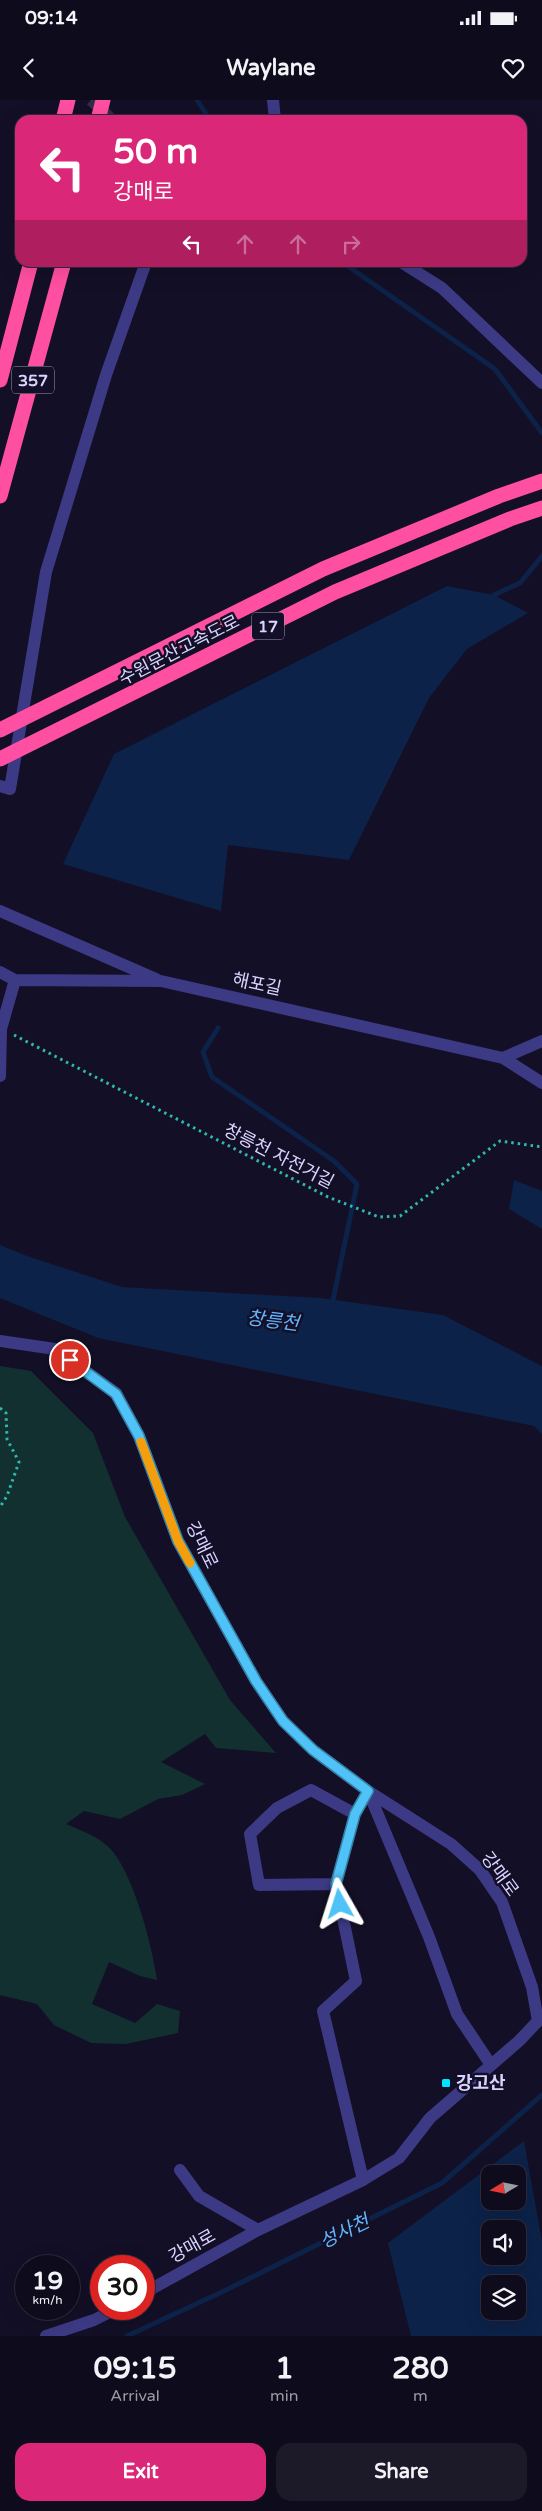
<!DOCTYPE html>
<html lang="en">
<head>
<meta charset="utf-8">
<style>
  :root { --surface:#0e0b1c; --page:#1c1929; --text:#f1f3f6; --muted:#9b9ba3; --line:#2e2b3b; --accent:#db2777 }
  body { margin:0; font-family:"Varela Round","Noto Sans KR",sans-serif; background:var(--page); color:var(--text); height:100vh; display:flex; flex-direction:column; font-size:19px; white-space:nowrap }
  * { box-sizing:border-box; margin:0 }
  p { font-size:16px; color:var(--muted) }
  .icon { flex:none; width:28px; height:28px; fill:none; stroke:currentColor; stroke-width:2; stroke-linecap:round; stroke-linejoin:round }
  .map { position:relative; height:2236px; overflow:hidden }
  .panel { display:flex; flex-direction:column; background:var(--surface); flex:1 }
  .panel>* { flex:none }
  .banner { position:absolute; left:15px; top:15px; width:512px; height:152px; border-radius:15px; box-shadow:0 5px 20px #0002,0 0 0 1px var(--line); background:#db2777; color:#fff; overflow:hidden }
  .needle { width:32px; rotate:260deg }
  .tools { position:absolute; left:481px; top:2065px; display:grid; gap:10px }
  .tools a { display:grid; place-items:center; width:45px; height:45px; border-radius:10px; background:var(--surface); box-shadow:0 5px 20px #0002,0 0 0 1px var(--line); font-size:25px }
  .speed { position:absolute; left:15px; top:2155px; display:flex; gap:10px; font-size:25px; font-weight:700; text-align:center }
  .speed>* { display:grid; place-content:center; width:65px; height:65px; border-radius:50%; background:var(--surface); box-shadow:0 5px 20px #0002,0 0 0 1px var(--line); line-height:1 }
  .speed small { font-size:12px; font-weight:400 }
  .speed .limit { border:8px solid #d22; background:#fff; color:#111 }
  .pin { position:absolute; display:grid; place-items:center; width:42px; height:42px; color:#fff; margin:-21px; border:2px solid #fff; border-radius:50%; box-shadow:0 1px 5px #0007 }
  .me { position:absolute; width:55px; margin:-28px; rotate:354deg; stroke-linejoin:round; filter:drop-shadow(0 0 4px #0008) }
  .turn { display:flex; align-items:center; gap:18px; height:105px; padding:0 15px; font-size:22px }
  .turn .icon { width:65px; height:65px; stroke-width:2.5 }
  .turn b { display:block; font-size:35px; line-height:42px }
  .lanes { display:flex; align-items:center; height:48px; padding:0 15px; background:#0003; justify-content:center; gap:25px; direction:ltr }
  .lanes .off { opacity:.35 }
  .eta { display:flex; justify-content:space-evenly; align-items:center; height:85px; text-align:center }
  .eta b { font-size:30px; font-weight:700; line-height:35px }
  .button { display:flex; gap:10px; margin-top:auto; padding:10px 15px }
  .button a { flex:1; height:58px; border-radius:15px; background:var(--accent); color:#fff; font-size:20px; font-weight:700; line-height:58px; text-align:center }
  .button a+a { background:var(--page); color:var(--text) }
  .status { display:flex; justify-content:space-between; align-items:center; height:35px; padding:0 25px; background:var(--surface); direction:ltr }
  .status svg { height:14px; fill:currentColor }
  header { display:flex; justify-content:space-between; align-items:center; height:65px; padding:0 15px; background:var(--surface); font-size:22px; font-weight:700 }
  .map>svg:first-child { display:block }
</style>
</head>
<body>
<div class="status"><b>09:14</b><svg viewBox="0 0 49 12"><path d="M0 12V9h3v3zM5 12V6h3v6zM10 12V3h3v9zM15 12V0h3v12zM26 1h20v11H26zM47 4h2v5h-2z"/></svg></div>
<header><svg class="icon" aria-label="back" viewBox="0 0 24 24"><path d="M15 5l-7 7 7 7"/></svg>Waylane<svg class="icon" aria-label="heart" viewBox="0 0 24 24"><path d="M12 20l-8-8c-3-5 5-10 8-4 3-6 11-1 8 4z"/></svg></header>
<div class="map">
<svg width="542" height="2236" viewBox="0 0 542 2236">
  <rect width="100%" height="100%" fill="#130f26"/>
  <!-- green -->
  <path fill="#12302f" d="M0 1266 31 1271 93 1333 125 1417 230 1600 276 1653 216 1648 205 1634 161 1662 205 1684 182 1695 158 1699 120 1719 84 1711 66 1724C82 1731 103 1738 114 1753 135 1781 152 1845 157 1880L140 1876 109 1862 92 1904 135 1923 157 1904 180 1911 178 1933 126 1944 91 1943 54 1925 37 1904 0 1895Z"/>
  <!-- water -->
  <path fill="#0c2248" fill-rule="evenodd" d="M447 486 494 495 528 513 467 549 429 598 349 760 228 745 221 811 63 764 114 654Z
    M514 1080 542 1091V1129L509 1109Z
    M0 1145 27 1156 122 1187 321 1198 443 1215 542 1266V1334L534 1326 98 1238 0 1198Z
    M524 2041 542 2141V2236H411L388 2143ZM490 2074H518V2101H490ZM490 2129H518V2156H490ZM490 2184H518V2211H490Z"/>
  <g fill="none" stroke-linecap="round" stroke-linejoin="round">
    <!-- stream -->
    <path stroke="#0c2248" stroke-width="5" d="M197 0 210 20
      M342 162 495 269 542 333
      M494 495 520 483 542 456
      M218 928 203 952 212 977 334 1061 357 1084 332 1205
      M127 2236 224 2191 442 2083 542 1995"/>
    <!-- street-tunnel -->
    <path stroke="#312d47" stroke-width="12" stroke-dasharray="12 6" stroke-linecap="butt" d="M91 0 112 20"/>
    <!-- path -->
    <path stroke="#2fb8b0" stroke-width="3" stroke-dasharray="2.5 4" stroke-linecap="butt" d="M14 935 328 1097 379 1117 400 1116 500 1041 542 1047
      M0 1308 6 1313 7 1339 19 1362 7 1396 0 1407"/>
    <!-- street -->
    <path stroke="#3d3a85" stroke-width="12" d="M273 0 275 20
      M401 162 442 188 542 283
      M0 686 10 689 46 472 106 275 146 162
      M0 811 156 879
      M0 872 15 880 161 881 503 958 542 983
      M503 958 542 941
      M0 976 1 929 15 880
      M0 1241 55 1249 116 1293 139 1336 178 1441 256 1581 283 1621 313 1650 368 1691 451 1744 480 1770 502 1802 532 1887 538 1921
      M368 1691 429 1837 457 1914 491 1965
      M336 1784 259 1785 250 1734 277 1708 311 1690 355 1714
      M180 2070 199 2096 258 2130
      M363 2080 323 1911 356 1881 336 1784 355 1714 368 1691
      M144 2193 258 2130 363 2080 399 2058 430 2018 519 1941 538 1921
      M46 2236 94 2220 116 2209"/>
    <!-- highway -->
    <path stroke="#ff4fa3" stroke-width="15" d="M63 20 68 0
      M98 20 103 0
      M0 280 31 162
      M0 396 64 162"/>
    <!-- highway-bridge -->
    <path stroke="#ff4fa3" stroke-width="15" d="M0 630 323 469 499 396 542 381
      M0 659 335 492 510 419 542 408"/>
  </g>
  <g fill="none" stroke-linecap="round" stroke-linejoin="round">
    <!-- route casing -->
    <g stroke="#337fa1" stroke-width="12">
      <path id="route" d="M70 1260 116 1294 139 1336 178 1441 256 1581 283 1621 313 1650 368 1691 355 1714 336 1784 340 1804"/>
    </g>
    <!-- route -->
    <use href="#route" stroke="#4fc3f7" stroke-width="9"/>
    <!-- slow -->
    <path stroke="#f59e0b" stroke-width="9" d="M141 1342 178 1441 190 1463"/>
  </g>
  <!-- markers -->
  <rect fill="#00e5ff" stroke="#130f26" stroke-width="2" x="441" y="1978" width="10" height="10" rx="2.5"/>
  <g text-anchor="middle" stroke-width="5" stroke-linejoin="round" paint-order="stroke">
    <!-- shield labels -->
    <g fill="#130f26" stroke="#9e99be" stroke-width="1">
      <rect x="12" y="266.5" width="42" height="27" rx="4"/>
      <rect x="252" y="512.5" width="32" height="27" rx="4"/>
    </g>
    <g font-size="16" font-weight="bold" fill="#d9d4ff">
      <text x="33" y="286">357</text>
      <text x="268" y="532">17</text>
    </g>
    <!-- street labels -->
    <g font-size="18" fill="#d9d4ff" stroke="#130f26">
      <text transform="translate(179 550) rotate(-27)" y="6">수원문산고속도로</text>
      <text transform="translate(257 884) rotate(12)" y="6">해포길</text>
      <text transform="translate(279 1056) rotate(27)" y="6">창릉천 자전거길</text>
      <text transform="translate(202 1445) rotate(64)" y="6">강매로</text>
      <text transform="translate(500 1774) rotate(54)" y="6">강매로</text>
      <text transform="translate(192 2146) rotate(-29)" y="6">강매로</text>
    </g>
    <!-- poi labels -->
    <g font-size="18" font-weight="bold" fill="#d9d4ff" stroke="#130f26" text-anchor="start">
      <text x="456" y="1989">강고산</text>
    </g>
    <!-- water labels -->
    <g font-size="19" font-style="italic" fill="#62b6ff" stroke="#130f26">
      <text transform="translate(273 1220) rotate(7)" y="7">창릉천</text>
      <text transform="translate(344 2131) rotate(-26)" y="7">성사천</text>
    </g>
  </g>
</svg>
<div class="tools">
<a><svg class="needle" viewBox="-14 -14 28 28"><path d="M0-13l5 13h-10z" fill="#e53935"/><path d="M0 13l5-13h-10z" fill="#9b9ba3"/></svg></a>
<a><svg class="icon" aria-label="sound" viewBox="0 0 24 24"><path d="M4 9h4l5-4v14l-5-4H4zM17 9q2 3 0 6"/></svg></a>
<a><svg class="icon" aria-label="layers" viewBox="0 0 24 24"><path d="M12 4l9 5-9 5-9-5zM3 14l9 5 9-5"/></svg></a>
</div>
<div class="speed"><div>19<small>km/h</small></div><div class="limit">30</div></div>
<div class="pin" style="left:70px;top:1260px;background:#d93025"><svg class="icon" aria-label="arrive" viewBox="0 0 24 24"><path d="M6 21V4h12l-3 4 3 4H6"/></svg></div>
<svg class="me" style="left:340px;top:1804px" viewBox="-20 -20 40 40"><path d="M0-17L14 15 0 8-14 15z" fill="#4fc3f7" stroke="#fff" stroke-width="4"/></svg>
<div class="banner">
<div class="turn"><svg class="icon" aria-label="left" viewBox="0 0 24 24"><path d="M17 20v-9H6M10 6l-5 5 5 5"/></svg><div><b>50 m</b>강매로</div></div>
<div class="lanes"><svg class="icon" aria-label="left" viewBox="0 0 24 24"><path d="M17 20v-9H6M10 6l-5 5 5 5"/></svg><svg class="icon off" aria-label="ahead" viewBox="0 0 24 24"><path d="M12 20V5M6 11l6-6 6 6"/></svg><svg class="icon off" aria-label="ahead" viewBox="0 0 24 24"><path d="M12 20V5M6 11l6-6 6 6"/></svg><svg class="icon off" aria-label="right" viewBox="0 0 24 24"><path d="M7 20v-9h11M14 6l5 5-5 5"/></svg></div>
</div>
</div>
<section class="panel">
<div class="eta">
<div><b>09:15</b><p>Arrival</p></div>
<div><b>1</b><p>min</p></div>
<div><b>280</b><p>m</p></div>
</div>
<div class="button"><a>Exit</a><a>Share</a></div>
</section>
</body>
</html>
